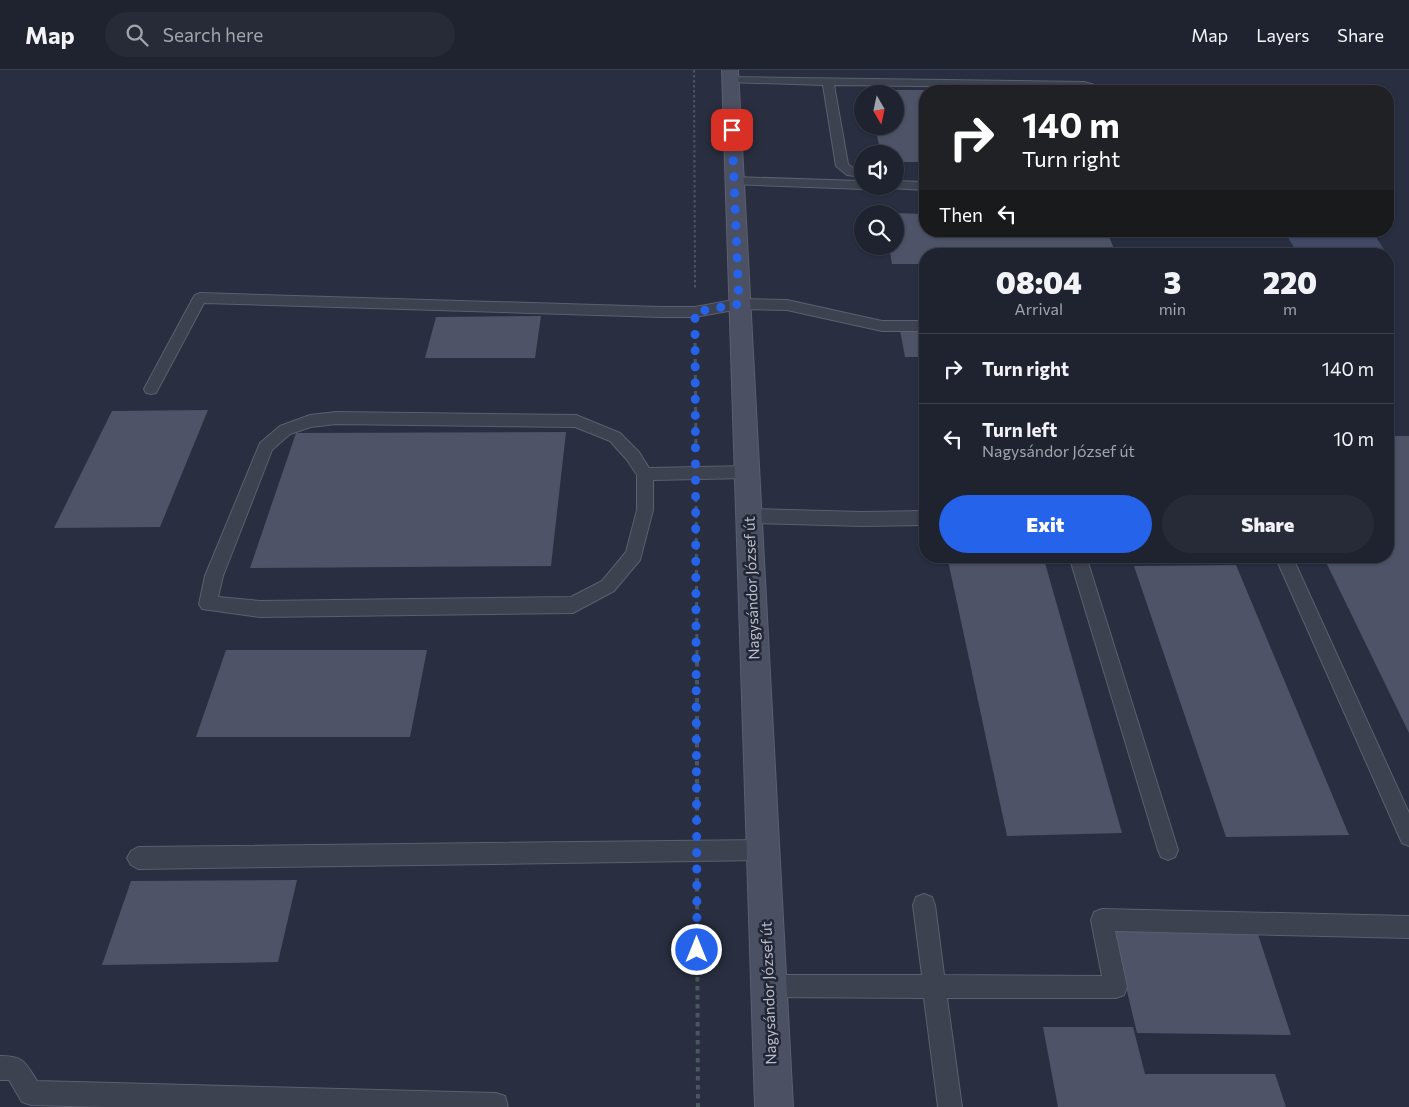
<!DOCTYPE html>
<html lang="en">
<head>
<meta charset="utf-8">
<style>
  :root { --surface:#1f2330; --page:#272b38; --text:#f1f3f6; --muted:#a1a4ab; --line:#3c404c; --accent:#2563eb }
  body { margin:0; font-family:Commissioner,sans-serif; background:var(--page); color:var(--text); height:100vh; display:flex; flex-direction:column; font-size:19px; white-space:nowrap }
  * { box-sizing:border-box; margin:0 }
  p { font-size:16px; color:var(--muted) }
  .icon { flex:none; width:28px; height:28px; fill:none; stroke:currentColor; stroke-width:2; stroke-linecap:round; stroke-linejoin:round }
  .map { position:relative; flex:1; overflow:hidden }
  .side { position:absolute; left:919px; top:178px; width:475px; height:315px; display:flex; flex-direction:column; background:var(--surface); border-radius:20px; box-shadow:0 1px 4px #0004,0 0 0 1px var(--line) }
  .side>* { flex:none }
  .banner { position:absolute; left:919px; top:15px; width:475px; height:152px; border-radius:20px; box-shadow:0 1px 4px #0004,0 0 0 1px var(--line); background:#202124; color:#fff; overflow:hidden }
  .needle { width:32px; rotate:171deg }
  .controls { position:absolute; left:854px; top:15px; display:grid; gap:10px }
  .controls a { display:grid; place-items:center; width:50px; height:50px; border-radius:50%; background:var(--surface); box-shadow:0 1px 4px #0004,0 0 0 1px var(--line); font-size:25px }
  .pin { position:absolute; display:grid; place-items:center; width:42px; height:42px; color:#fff; margin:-21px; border-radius:10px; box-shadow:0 2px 8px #0006 }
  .me { position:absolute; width:55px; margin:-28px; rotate:0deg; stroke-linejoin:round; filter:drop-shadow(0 0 4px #0008) }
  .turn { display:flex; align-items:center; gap:18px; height:105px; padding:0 20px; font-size:22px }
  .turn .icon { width:65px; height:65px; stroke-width:2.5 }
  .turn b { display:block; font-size:35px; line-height:42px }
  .then { display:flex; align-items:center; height:48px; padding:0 20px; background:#0003; gap:10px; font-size:19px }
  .eta { display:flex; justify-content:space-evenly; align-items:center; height:85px; text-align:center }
  .eta b { font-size:30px; font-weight:800; line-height:35px }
  .primary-button { display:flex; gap:10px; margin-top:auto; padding:10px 20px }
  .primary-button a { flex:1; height:58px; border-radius:30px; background:var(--accent); color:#fff; font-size:20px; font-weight:800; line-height:58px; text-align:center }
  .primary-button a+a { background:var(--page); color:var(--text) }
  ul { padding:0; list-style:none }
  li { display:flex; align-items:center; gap:15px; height:70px; padding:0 20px; border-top:1px solid var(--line) }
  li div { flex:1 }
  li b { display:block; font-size:19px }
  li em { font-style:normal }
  header { display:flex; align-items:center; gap:30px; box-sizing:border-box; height:70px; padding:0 25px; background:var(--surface); border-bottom:1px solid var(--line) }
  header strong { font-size:24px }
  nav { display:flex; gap:28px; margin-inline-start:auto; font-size:18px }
  .search { width:350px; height:45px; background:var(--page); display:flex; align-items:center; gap:12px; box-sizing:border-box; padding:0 18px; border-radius:28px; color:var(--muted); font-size:19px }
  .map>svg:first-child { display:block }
</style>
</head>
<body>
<header>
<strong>Map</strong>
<div class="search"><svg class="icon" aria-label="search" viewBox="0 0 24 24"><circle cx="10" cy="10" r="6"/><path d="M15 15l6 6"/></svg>Search here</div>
<nav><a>Map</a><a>Layers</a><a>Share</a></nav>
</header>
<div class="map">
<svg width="1409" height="1037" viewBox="0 0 1409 1037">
  <rect width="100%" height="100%" fill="#292f40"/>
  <!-- water -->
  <path fill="#414a68" d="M1284 161H1372L1387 184H1298Z"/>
  <!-- building -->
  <path fill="#4e5367" d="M868 20H925V92H895V84H881L875 56H895V24H869Z
    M895 143 925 144V161H1107L1116 184H925V194H892L889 176H895Z
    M541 246 535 288H425L436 247Z
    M925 259V287H905L900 260Z
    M208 340 160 457 54 458 112 341Z
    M566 362 551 496 250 498 296 363Z
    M1388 366H1409V663L1323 486H1388Z
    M947 486H1043L1122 763 1007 766Z
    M1236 495 1349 765 1226 767 1134 496Z
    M226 580H427L410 667H196Z
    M297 810 278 892 102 895 131 811Z
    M1111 854 1255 855 1291 965 1137 963Z
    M1043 957H1133L1145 1004H1275L1286 1037H1058Z"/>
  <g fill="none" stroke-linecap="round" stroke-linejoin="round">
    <!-- lane casing -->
    <g stroke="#5b5f6e" stroke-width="2">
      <path id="lane" d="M730 7 1084 12 1109 19 1110 21H1094L1083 18 834 15 848 94 854 99 862 100V107L847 105 836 96 823 15 726 12 725 10 726 8Z
        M734 107 862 111V116H867L862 119 730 114 728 111 730 108Z
        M895 111 925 112V120L891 118 890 116H895Z
        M200 223 661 237H695L739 229 787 230 882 251H925V261H882L787 240 739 239 695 247H661L204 233 156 323 151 324 146 323 144 319 193 228 195 225Z
        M336 342 576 345 620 363 639 382 649 398 747 396 753 398 755 402 753 406 747 408 653 410V440L640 490 614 521 573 543 260 547 202 539 199 534 205 506 260 373 280 356 310 345ZM336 354 575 357 610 371 627 390 637 405V440L626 482 602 511 571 527 260 531 218 527 223 506 272 380 290 364 311 357Z
        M749 439 862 442 925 441V455L862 456 749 453 743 451 741 446 743 441Z
        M1069 486H1086L1178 780 1175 787 1168 790 1161 787 1158 780Z
        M1275 486H1292L1409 743V776L1402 773Z
        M763 770 770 773 773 780 770 787 763 790 138 799 131 795 127 788 131 781 138 777Z
        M924 824 932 827 935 835 944 905 1102 906 1091 850 1094 842 1102 839 1409 846V868L1115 861 1127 917 1124 925 1116 928H947L962 1037H938L924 928 769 927 761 924 758 916 761 908 769 905H922L913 835 916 827Z
        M0 986C24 986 25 992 37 1011L496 1023 505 1026 508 1037H105L31 1035 22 1032 9 1010H0Z"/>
    </g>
    <!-- secondary casing -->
    <g stroke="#5b5f6e" stroke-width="2">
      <path id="secondary" d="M722 0H738L793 1037H755Z"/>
    </g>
    <!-- path-far2 -->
    <path stroke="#49585e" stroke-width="2" stroke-dasharray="2.5 2.5" stroke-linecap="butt" d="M694 0 695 219"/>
    <!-- path-far1 -->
    <path stroke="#49585e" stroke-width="3" stroke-dasharray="4 4" stroke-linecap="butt" d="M695 265 696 379
      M696 428 697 594"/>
    <!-- path -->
    <path stroke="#49585e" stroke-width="4" stroke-dasharray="4.5 4.5" stroke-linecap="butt" d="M697 592V754
      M697 808 698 1037"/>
    <!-- lane -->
    <use href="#lane" fill="#3d4250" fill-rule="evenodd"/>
    <!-- secondary -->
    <use href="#secondary" fill="#4c5063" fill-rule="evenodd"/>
  </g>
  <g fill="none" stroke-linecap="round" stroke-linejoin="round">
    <!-- route -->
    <path stroke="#2563eb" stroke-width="9" stroke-dasharray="0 16.2" d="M697 880 695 242 739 234 732 60"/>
  </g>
  <g text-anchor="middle" stroke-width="5" stroke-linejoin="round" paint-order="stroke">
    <!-- street labels -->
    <g font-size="15" fill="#babdca" stroke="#222636">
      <text transform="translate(752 518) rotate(-92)" y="5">Nagysándor József út</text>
      <text transform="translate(769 923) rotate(-92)" y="5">Nagysándor József út</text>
    </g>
  </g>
</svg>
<div class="controls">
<a><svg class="needle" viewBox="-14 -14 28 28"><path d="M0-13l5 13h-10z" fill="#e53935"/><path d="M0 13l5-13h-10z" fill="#a1a4ab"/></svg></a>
<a><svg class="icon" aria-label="sound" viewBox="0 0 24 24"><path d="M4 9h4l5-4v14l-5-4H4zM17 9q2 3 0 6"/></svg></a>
<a><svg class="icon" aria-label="search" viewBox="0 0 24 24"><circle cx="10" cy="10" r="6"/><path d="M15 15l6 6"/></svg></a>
</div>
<div class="pin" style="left:732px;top:60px;background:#d93025"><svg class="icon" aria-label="arrive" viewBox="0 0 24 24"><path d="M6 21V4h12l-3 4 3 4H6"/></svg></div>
<svg class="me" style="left:697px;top:880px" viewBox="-20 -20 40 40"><circle r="17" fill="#2563eb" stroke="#fff" stroke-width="3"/><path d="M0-11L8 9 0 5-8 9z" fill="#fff"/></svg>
<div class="banner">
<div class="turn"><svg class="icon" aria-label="right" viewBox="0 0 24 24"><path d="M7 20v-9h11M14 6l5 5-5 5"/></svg><div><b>140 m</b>Turn right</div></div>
<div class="then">Then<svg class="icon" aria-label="left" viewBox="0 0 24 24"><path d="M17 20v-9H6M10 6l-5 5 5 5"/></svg></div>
</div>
<section class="side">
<div class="eta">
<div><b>08:04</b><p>Arrival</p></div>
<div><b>3</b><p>min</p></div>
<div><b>220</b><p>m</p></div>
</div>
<ul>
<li><svg class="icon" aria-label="right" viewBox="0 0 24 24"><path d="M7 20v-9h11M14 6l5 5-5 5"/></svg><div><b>Turn right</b></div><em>140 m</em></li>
<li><svg class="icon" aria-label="left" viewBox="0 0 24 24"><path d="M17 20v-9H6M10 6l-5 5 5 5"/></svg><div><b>Turn left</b><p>Nagysándor József út</p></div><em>10 m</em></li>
</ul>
<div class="primary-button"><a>Exit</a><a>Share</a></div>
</section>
</div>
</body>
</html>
